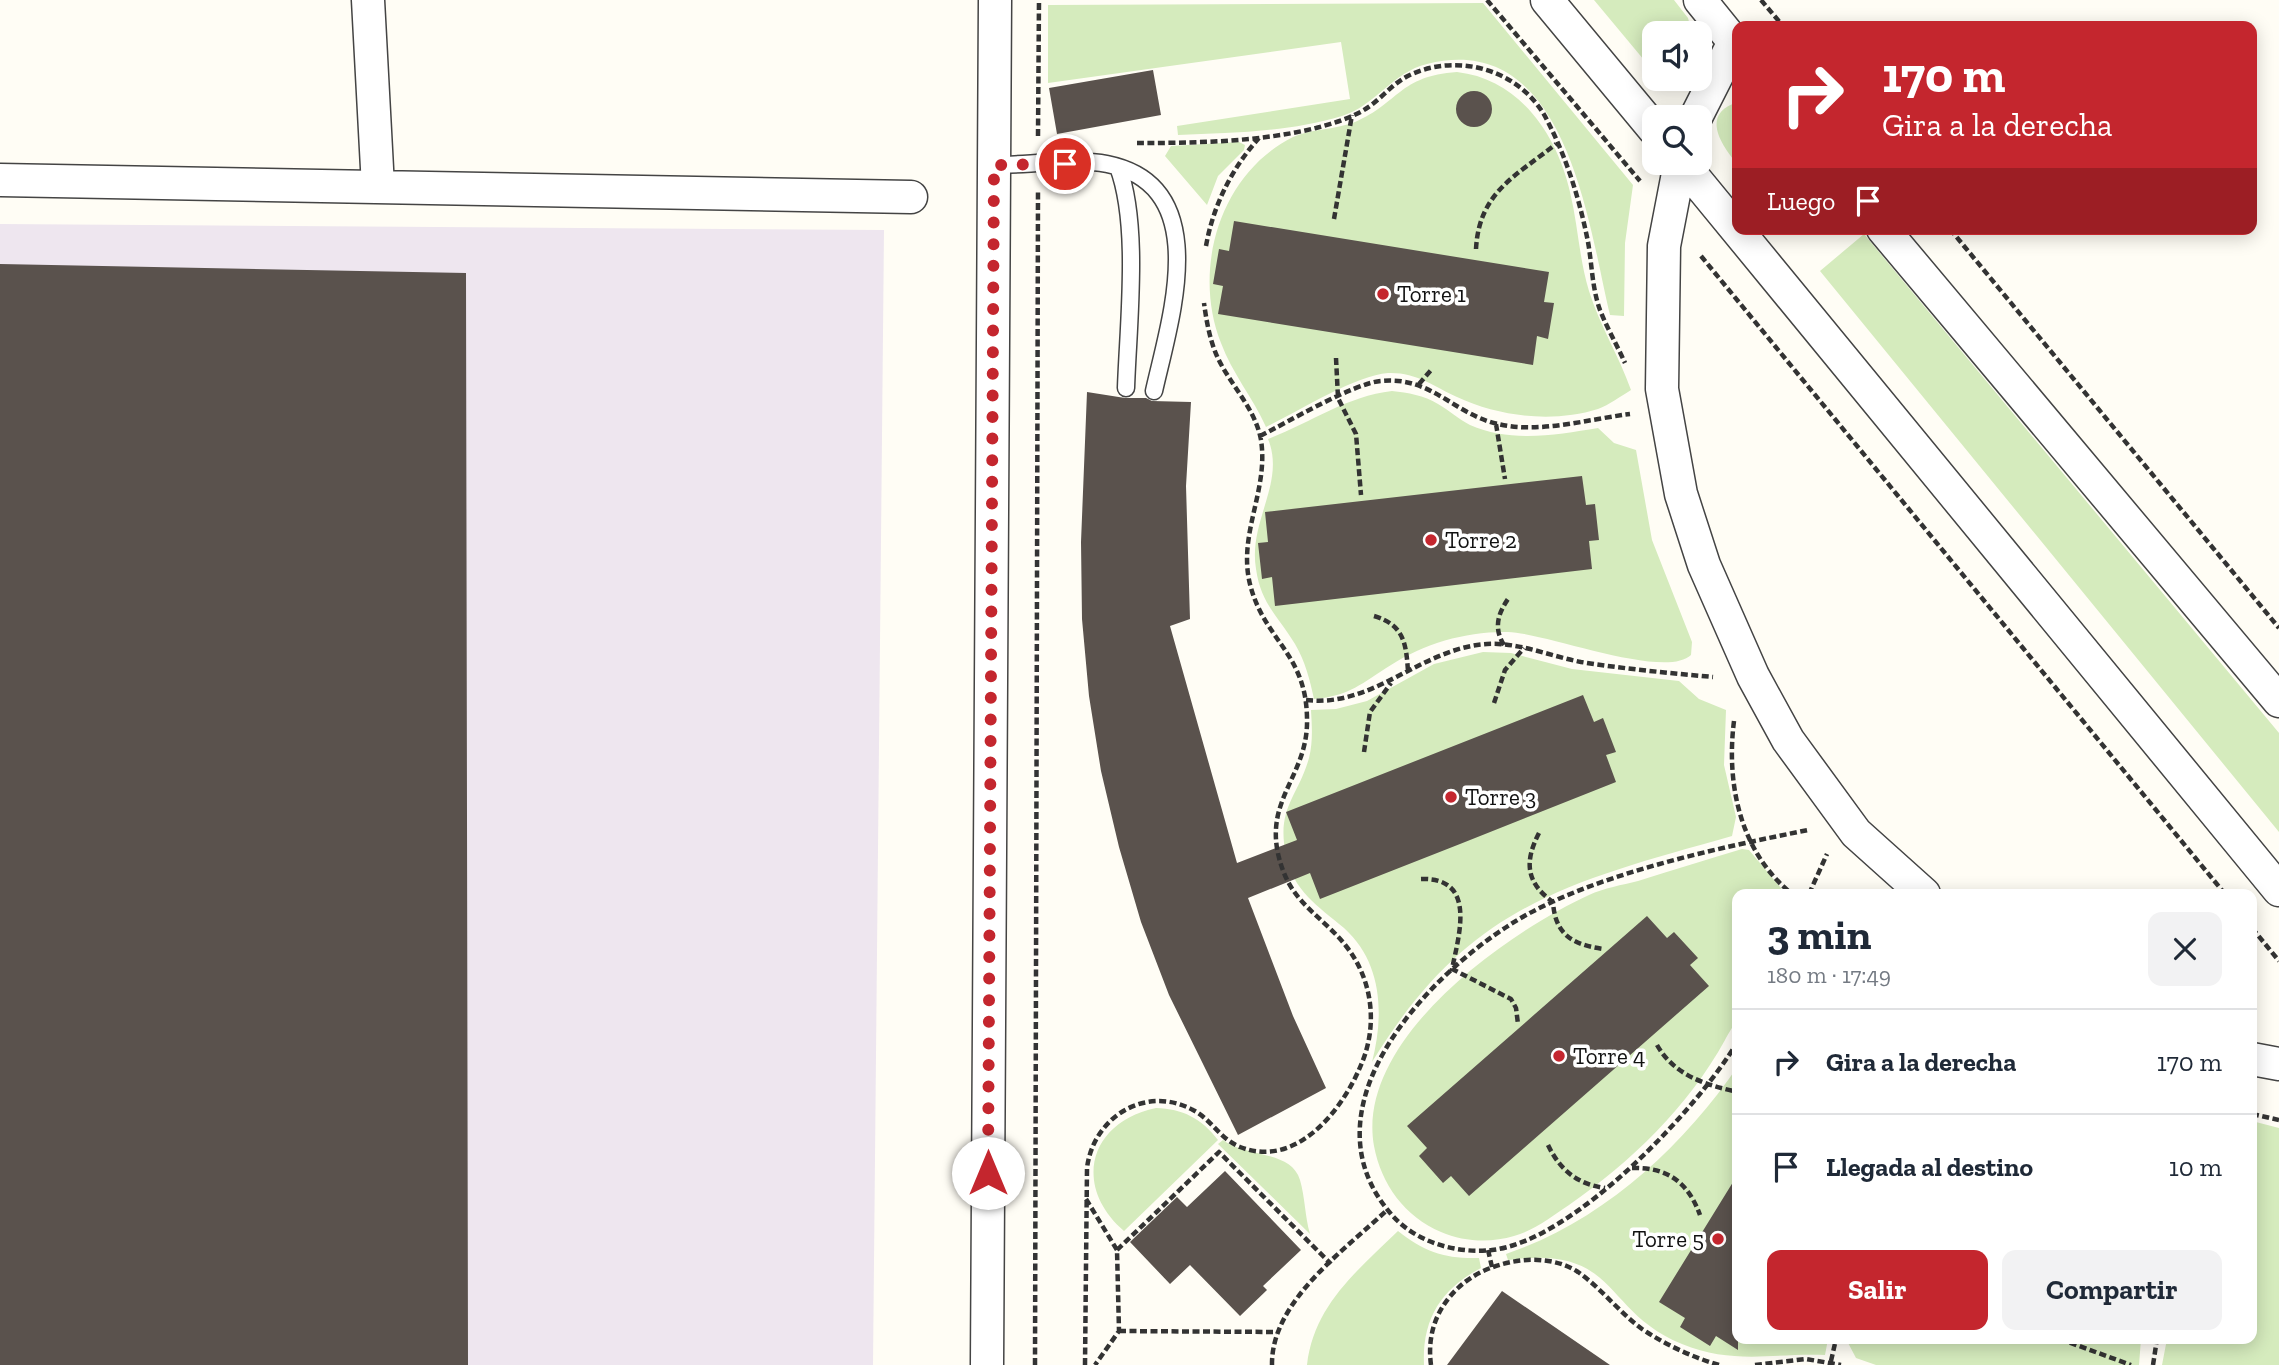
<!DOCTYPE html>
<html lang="es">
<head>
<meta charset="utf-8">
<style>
  :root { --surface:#fff; --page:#f2f2f3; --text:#1f2937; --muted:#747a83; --line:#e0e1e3; --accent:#c4262e }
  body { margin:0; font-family:"Zilla Slab",serif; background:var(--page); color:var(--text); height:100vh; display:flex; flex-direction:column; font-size:26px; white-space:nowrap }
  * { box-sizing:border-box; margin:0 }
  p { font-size:23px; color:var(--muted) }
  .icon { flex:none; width:38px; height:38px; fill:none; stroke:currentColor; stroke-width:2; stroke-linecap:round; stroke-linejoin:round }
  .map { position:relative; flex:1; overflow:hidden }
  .side { position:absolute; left:1732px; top:889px; width:525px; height:455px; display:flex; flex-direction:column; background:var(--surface); border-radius:14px; box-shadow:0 4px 18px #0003 }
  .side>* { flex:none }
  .guide { position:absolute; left:1732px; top:21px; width:525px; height:214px; border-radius:14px; box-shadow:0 4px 18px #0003; background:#c4262e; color:#fff; overflow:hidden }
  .buttons { position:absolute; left:1642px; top:21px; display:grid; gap:14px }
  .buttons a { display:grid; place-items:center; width:70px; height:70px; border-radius:14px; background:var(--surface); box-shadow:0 4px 18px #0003; font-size:35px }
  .pin { position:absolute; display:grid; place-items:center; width:60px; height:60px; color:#fff; margin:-30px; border:4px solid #fff; border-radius:50%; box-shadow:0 2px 7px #0007 }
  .me { position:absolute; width:77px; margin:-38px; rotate:0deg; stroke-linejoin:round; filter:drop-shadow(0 0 5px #0008) }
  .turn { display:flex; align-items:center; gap:24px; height:147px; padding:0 35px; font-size:32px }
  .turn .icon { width:91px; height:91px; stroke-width:2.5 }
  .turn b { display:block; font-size:49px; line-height:60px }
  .then { display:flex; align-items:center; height:66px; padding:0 35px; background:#0003; gap:14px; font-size:26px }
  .round { display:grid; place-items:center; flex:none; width:74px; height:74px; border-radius:14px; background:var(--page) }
  .summary { display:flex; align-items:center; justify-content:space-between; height:119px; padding:0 35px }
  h1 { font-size:42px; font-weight:700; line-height:52px }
  .action { display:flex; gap:14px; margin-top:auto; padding:14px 35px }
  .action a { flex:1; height:80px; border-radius:14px; background:var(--accent); color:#fff; font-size:28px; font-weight:700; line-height:80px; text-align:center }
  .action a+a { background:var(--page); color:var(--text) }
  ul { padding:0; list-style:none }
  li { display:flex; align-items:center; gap:21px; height:105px; padding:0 35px; border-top:2px solid var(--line) }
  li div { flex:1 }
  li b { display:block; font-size:26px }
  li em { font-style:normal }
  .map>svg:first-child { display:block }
</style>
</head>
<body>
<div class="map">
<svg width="2279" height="1365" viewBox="0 0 2279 1365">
  <rect width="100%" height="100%" fill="#fffdf5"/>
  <!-- industrial -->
  <path fill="#eee6ef" d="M0 224 884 230 873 1365H0Z"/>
  <!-- green -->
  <path fill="#d5ebbd" d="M1594 0H1674L1688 18 1692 33H1654V72Z
    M1483 3 1633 185 1625 243 1624 316 1610 315C1588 224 1567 29 1427 64 1393 72 1375 106 1342 116 1289 132 1232 133 1178 135L1177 126 1350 99 1341 42 1048 83V5Z
    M1457 72C1519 79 1557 134 1570 192 1578 225 1579 258 1589 291 1600 326 1619 356 1631 390 1621 396 1609 405 1598 409 1553 423 1500 417 1457 397 1433 386 1416 372 1388 373 1356 375 1297 412 1266 427 1253 398 1232 373 1221 343 1192 270 1219 174 1293 137 1309 129 1335 130 1355 122 1399 103 1399 76 1457 72Z
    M1738 102V165C1722 146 1699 114 1738 102Z
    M1239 142 1245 145 1244 150 1218 176 1207 205 1165 156 1171 146Z
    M1864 234 2279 733V832L1820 271Z
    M1392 391C1408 393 1424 395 1438 404 1449 410 1458 419 1470 425 1511 443 1556 435 1598 428L1614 443 1636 450 1652 540 1692 642 1691 655C1665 680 1546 633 1508 632 1468 631 1425 643 1391 665 1362 683 1350 696 1314 699 1310 680 1305 661 1295 644 1278 616 1261 604 1256 569 1248 521 1286 483 1268 439 1310 423 1347 396 1392 391Z
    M1483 652 1511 653 1572 669 1679 681 1699 699 1726 710 1724 765 1736 817 1732 836C1566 883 1468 905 1372 1062 1384 1016 1383 963 1344 928 1318 906 1293 891 1286 855 1276 808 1298 797 1309 758 1313 742 1312 727 1311 710L1336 709 1367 701 1434 664Z
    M1742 849 1749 850 1786 894H1738C1738 923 1738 952 1738 980 1738 991 1740 1004 1738 1015 1736 1023 1729 1032 1725 1040 1688 1107 1631 1162 1569 1205 1551 1217 1535 1230 1514 1236 1491 1243 1464 1242 1441 1232 1405 1217 1381 1184 1374 1146 1355 1040 1506 933 1589 895 1604 888 1622 885 1638 881 1673 870 1708 859 1742 849Z
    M1738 1066V1339H1828L1825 1355C1773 1353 1733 1365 1682 1344 1601 1311 1620 1245 1508 1260L1506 1254C1601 1222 1682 1148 1738 1066Z
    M1156 1108C1183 1109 1201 1118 1218 1140L1124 1231C1072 1186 1089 1122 1156 1108Z
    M2252 1121 2279 1128V1365H2162L2167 1339H2252Z
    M1223 1140C1247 1158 1291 1150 1300 1180 1305 1197 1305 1217 1310 1234L1218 1144Z
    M1398 1231C1424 1252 1446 1259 1479 1258L1481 1268C1441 1289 1422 1319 1424 1365H1307C1314 1305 1357 1271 1398 1231Z
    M1846 1339H2141L2139 1365H1876L1856 1358Z"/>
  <!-- building -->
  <path fill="#5a524d" d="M1153 70 1161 115 1057 134 1049 88Z
    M1456 109a18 18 0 1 1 36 0a18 18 0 1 1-36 0Z
    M1234 221 1549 272 1544 302 1554 303 1548 339 1537 336 1533 365 1218 314 1223 286 1213 284 1219 249 1229 251Z
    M0 264 466 273 468 1365H0Z
    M1087 392 1125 398H1146L1152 401 1191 402 1186 486 1190 619 1170 626 1237 863 1297 840 1286 812 1583 695 1594 722 1603 718 1616 752 1606 755 1616 782 1460 844 1320 899 1310 873 1248 898 1293 1016 1326 1088 1238 1135 1169 995 1141 922 1119 847 1101 771 1089 696 1082 619 1081 542Z
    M1582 476 1586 505 1595 504 1599 540 1589 541 1592 569 1275 606 1272 577 1262 579 1258 543 1268 542 1265 512Z
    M1647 916 1667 938 1674 932 1698 958 1690 965 1709 986 1469 1196 1451 1176 1443 1183 1419 1156 1427 1148 1407 1126Z
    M1225 1171 1301 1250 1263 1286 1267 1290 1240 1316 1190 1265 1170 1284 1130 1242 1177 1197 1187 1207Z
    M1738 1174V1350L1716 1336 1710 1346 1680 1327 1685 1318 1659 1302Z
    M1502 1291 1610 1365H1447Z"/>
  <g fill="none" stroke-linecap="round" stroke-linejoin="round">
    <!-- service casing -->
    <g stroke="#444" stroke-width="19">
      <path id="service" d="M994 165C1026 165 1077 158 1107 164 1215 186 1170 319 1154 391
        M1118 167C1140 225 1128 325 1126 388"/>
    </g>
    <!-- minor casing -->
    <g stroke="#444" stroke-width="35">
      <path id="minor" d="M368 0 378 187
        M1547 0 1654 129
        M1700 0 1738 47
        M1696 117 1734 42
        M1680 163 1664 246 1662 389 1681 494 1704 565 1753 676 1788 740 1856 833 1924 894
        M1682 163 2279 890
        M0 180 911 197
        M1883 229 2279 701
        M2252 1059 2279 1064
        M987 1365 995 0"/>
    </g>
    <!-- path -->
    <path stroke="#333" stroke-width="4.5" stroke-dasharray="7 3.5" stroke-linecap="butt" d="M1487 0 1640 181
      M1761 0 1783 26
      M1038 136 1039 0
      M1137 143C1196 143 1259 142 1316 128 1334 123 1355 117 1370 106 1385 95 1395 81 1412 74 1462 52 1524 72 1548 122 1567 159 1580 201 1588 242 1592 264 1592 288 1600 310 1607 328 1617 345 1625 363
      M1334 219 1352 115
      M1950 229 2279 628
      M1206 246C1213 206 1232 168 1259 138
      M1476 249C1479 192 1516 176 1556 144
      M1701 256 2225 894
      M1336 358 1338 398 1356 434 1361 495
      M1419 384 1432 369
      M1496 424 1505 479
      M1260 436C1288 422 1354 383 1381 381 1432 376 1453 414 1498 424 1539 434 1589 419 1630 414
      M1374 616C1404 625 1406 643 1408 671
      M1504 645C1494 629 1497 615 1508 599
      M1306 700C1374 708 1421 648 1487 644 1518 642 1550 656 1581 662 1625 669 1669 673 1713 677
      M1494 703 1505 670 1524 648
      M1734 721C1726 784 1740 852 1792 894
      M1364 752 1370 712 1391 683
      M1539 833C1524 862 1526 883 1553 902 1555 935 1573 945 1604 949
      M1421 879C1477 877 1459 935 1452 969L1511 999 1516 1008 1518 1024
      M1809 894 1827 854
      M2252 928 2279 961
      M1738 1041C1697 1110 1573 1241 1492 1250 1456 1254 1415 1242 1391 1214 1302 1111 1422 980 1511 924 1588 875 1718 848 1808 830
      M1657 1045C1674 1075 1705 1085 1738 1092
      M2252 1114 2279 1120
      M1548 1145C1560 1170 1577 1184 1605 1188
      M1632 1168C1667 1167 1688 1182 1700 1215
      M1086 1199 1117 1250 1119 1331 1095 1365
      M1117 1250 1219 1152 1331 1264
      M1488 1250 1492 1267
      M1119 1331 1277 1332
      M2060 1339 2131 1365
      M1831 1361 1836 1339
      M1035 1365 1038 190
      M1085 1365 1087 1168C1093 1118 1145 1084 1193 1110 1211 1119 1220 1139 1240 1147 1296 1169 1342 1111 1361 1065 1378 1026 1373 980 1346 946 1326 920 1297 906 1284 873 1256 802 1309 780 1307 718 1306 654 1266 641 1251 588 1236 536 1269 492 1261 440 1256 412 1236 391 1222 366 1211 347 1207 325 1204 303
      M1272 1365C1271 1301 1345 1250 1387 1210
      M1431 1365C1427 1335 1436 1309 1458 1288 1486 1261 1543 1249 1578 1272 1601 1288 1619 1312 1642 1329 1666 1345 1692 1357 1719 1365
      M1755 1365 1806 1359 1841 1365
      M2153 1365 2157 1339"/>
    <!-- service -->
    <use href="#service" stroke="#fff" stroke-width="16"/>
    <!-- minor -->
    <use href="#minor" stroke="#fff" stroke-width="32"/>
  </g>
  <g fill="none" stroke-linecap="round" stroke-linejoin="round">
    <!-- route -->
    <path stroke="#c4262e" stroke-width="12" stroke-dasharray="0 21.6" d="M988 1173 994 165 1065 164"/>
  </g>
  <!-- markers -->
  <g fill="#c4262e" stroke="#fff" stroke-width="2.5">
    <circle cx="1383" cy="294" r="7"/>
    <circle cx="1431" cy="540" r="7"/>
    <circle cx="1451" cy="797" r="7"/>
    <circle cx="1559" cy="1056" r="7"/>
    <circle cx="1718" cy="1239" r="7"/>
  </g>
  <g text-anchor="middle" stroke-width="7" stroke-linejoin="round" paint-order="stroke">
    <!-- poi labels -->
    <g font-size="23" fill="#111" stroke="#fff" text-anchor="start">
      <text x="1397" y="302">Torre 1</text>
      <text x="1445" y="548">Torre 2</text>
      <text x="1465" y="805">Torre 3</text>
      <text x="1573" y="1064">Torre 4</text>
      <text x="1704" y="1247" text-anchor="end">Torre 5</text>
    </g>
  </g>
</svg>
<div class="buttons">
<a><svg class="icon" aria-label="sound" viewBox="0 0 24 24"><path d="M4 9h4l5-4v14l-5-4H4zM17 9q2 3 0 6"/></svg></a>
<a><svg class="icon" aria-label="search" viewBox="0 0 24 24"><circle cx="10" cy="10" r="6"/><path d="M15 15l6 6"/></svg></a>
</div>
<div class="pin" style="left:1065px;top:164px;background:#d93025"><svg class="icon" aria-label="arrive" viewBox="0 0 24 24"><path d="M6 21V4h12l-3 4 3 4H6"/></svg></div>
<svg class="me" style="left:988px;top:1173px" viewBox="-20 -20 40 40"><circle r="19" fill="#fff"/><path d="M0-13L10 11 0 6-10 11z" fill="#c4262e"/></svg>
<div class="guide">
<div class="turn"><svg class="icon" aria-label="right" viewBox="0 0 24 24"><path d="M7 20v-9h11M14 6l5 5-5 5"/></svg><div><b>170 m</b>Gira a la derecha</div></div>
<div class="then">Luego<svg class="icon" aria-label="arrive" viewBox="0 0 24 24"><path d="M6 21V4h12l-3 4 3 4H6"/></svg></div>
</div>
<section class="side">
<div class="summary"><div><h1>3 min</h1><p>180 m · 17:49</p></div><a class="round"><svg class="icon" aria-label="close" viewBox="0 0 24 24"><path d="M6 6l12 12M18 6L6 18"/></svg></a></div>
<ul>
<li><svg class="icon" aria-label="right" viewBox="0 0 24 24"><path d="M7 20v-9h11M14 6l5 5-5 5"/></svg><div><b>Gira a la derecha</b></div><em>170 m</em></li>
<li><svg class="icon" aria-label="arrive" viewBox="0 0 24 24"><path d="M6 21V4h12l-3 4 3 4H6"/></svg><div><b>Llegada al destino</b></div><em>10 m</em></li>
</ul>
<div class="action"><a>Salir</a><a>Compartir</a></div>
</section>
</div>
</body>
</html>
